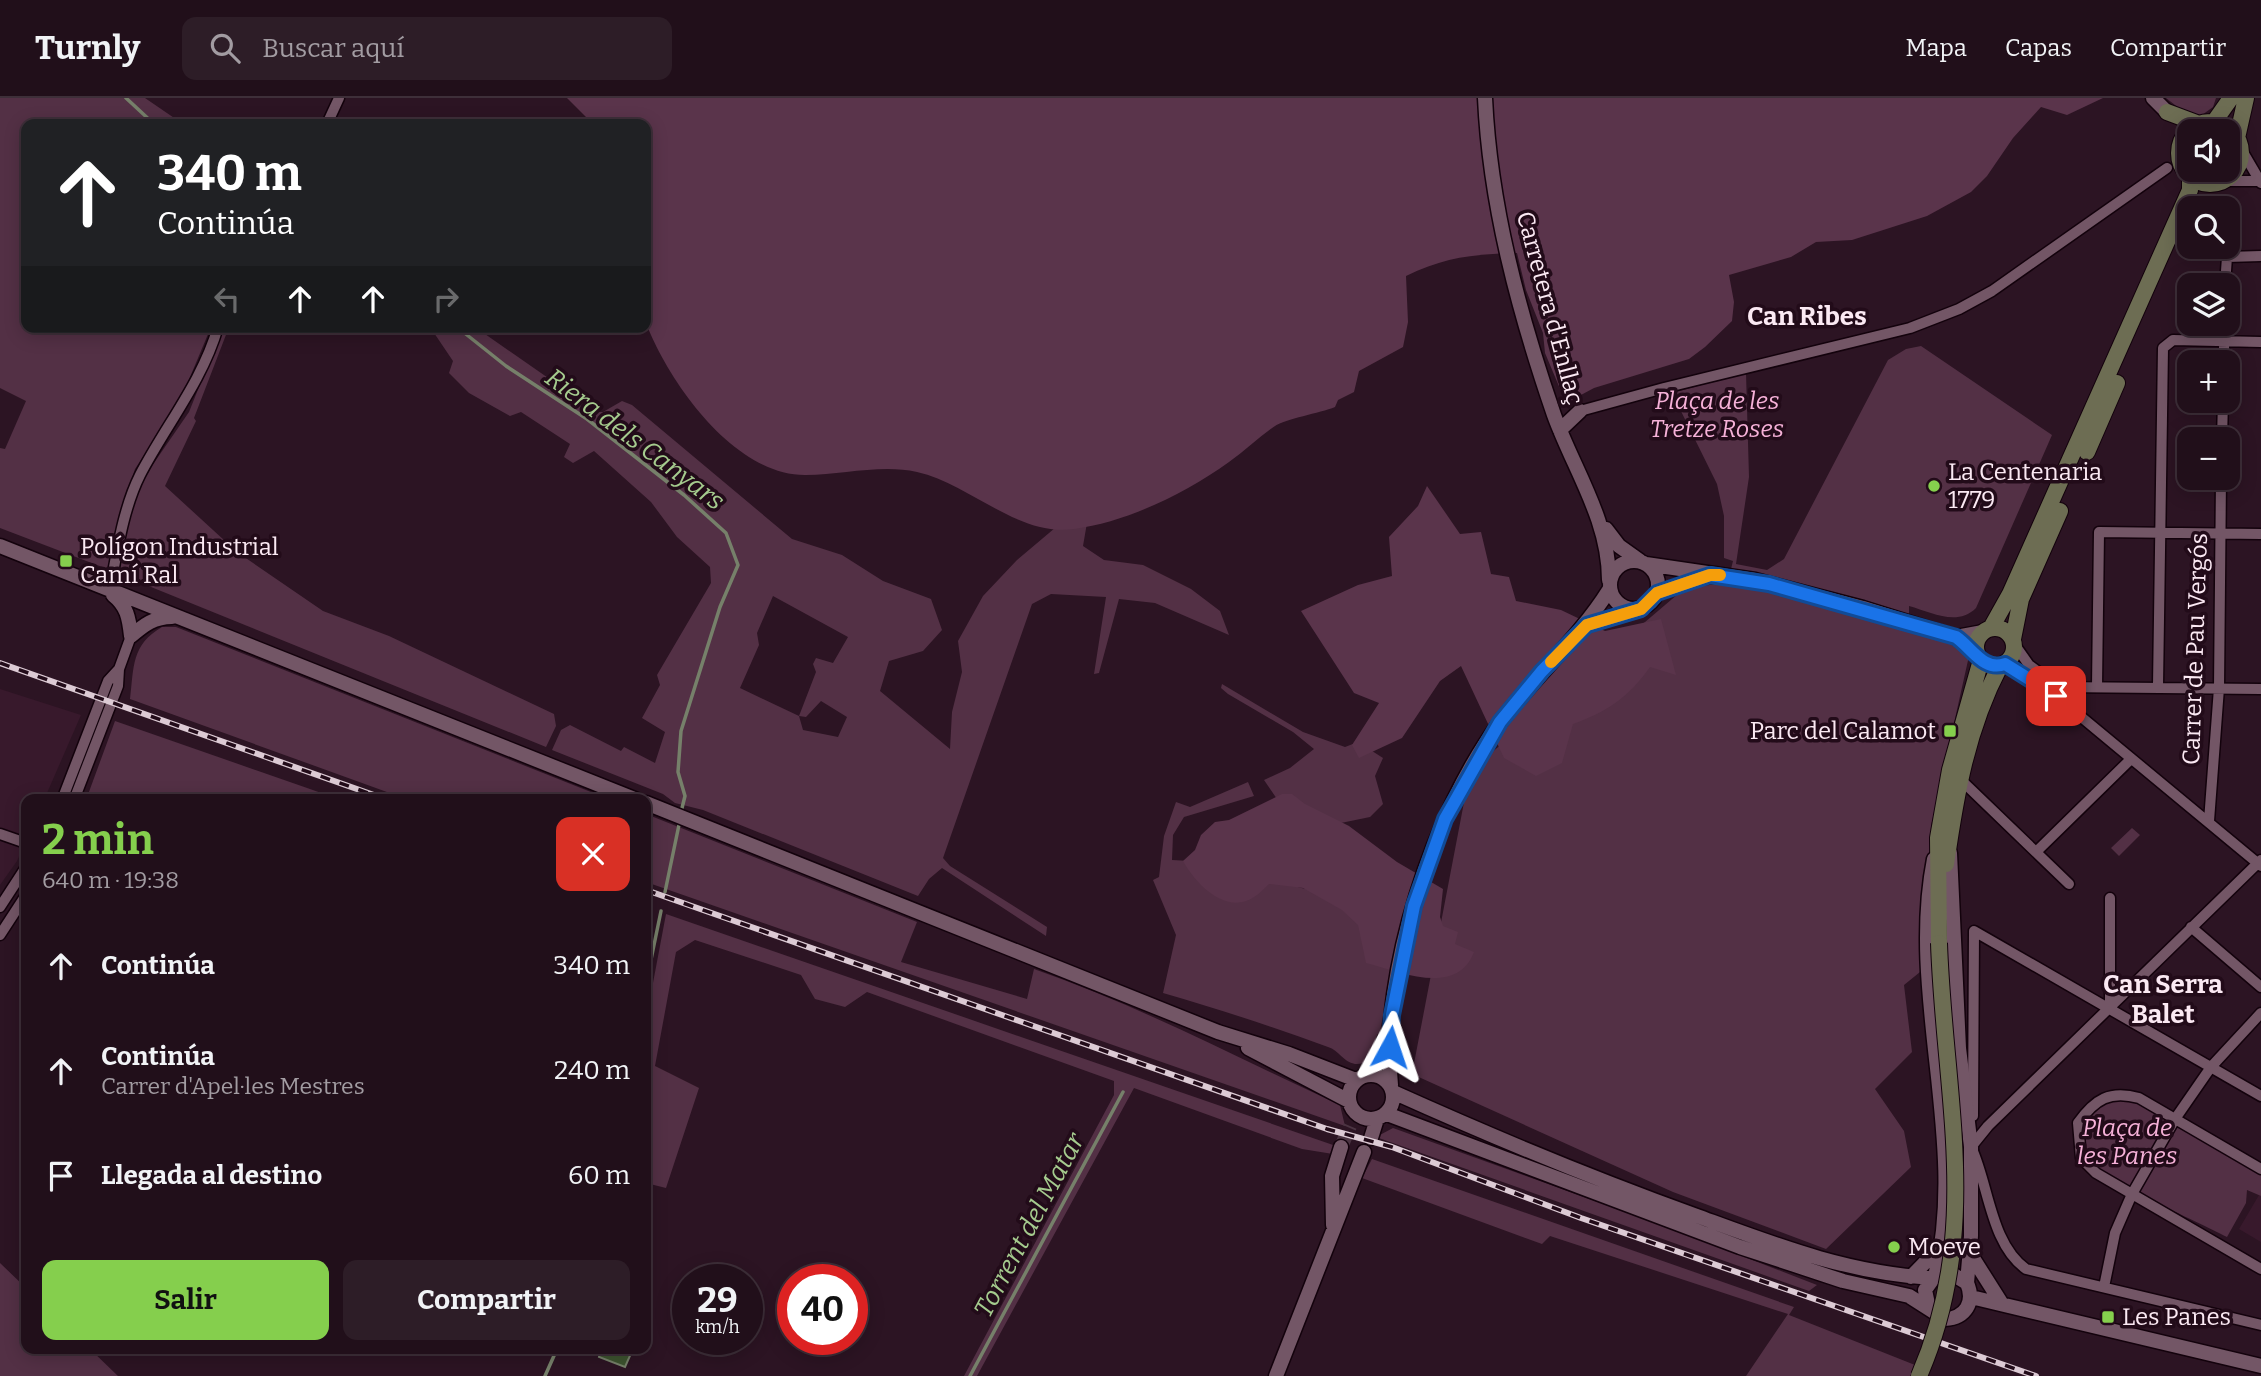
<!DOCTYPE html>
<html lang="es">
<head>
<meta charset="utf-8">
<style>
  :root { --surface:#210f1a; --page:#2d1d27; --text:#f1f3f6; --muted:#a29ca2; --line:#3e2f39; --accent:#85cf4d }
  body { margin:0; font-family:Bitter,serif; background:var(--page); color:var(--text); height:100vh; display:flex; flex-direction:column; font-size:26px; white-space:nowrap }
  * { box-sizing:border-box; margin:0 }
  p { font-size:23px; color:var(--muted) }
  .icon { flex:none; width:38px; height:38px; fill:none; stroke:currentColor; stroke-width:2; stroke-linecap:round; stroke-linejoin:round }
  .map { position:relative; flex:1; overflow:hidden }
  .side { position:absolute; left:21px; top:696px; width:630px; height:560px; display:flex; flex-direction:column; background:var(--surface); border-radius:14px; box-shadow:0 4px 18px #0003,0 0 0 2px var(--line) }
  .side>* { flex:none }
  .banner { position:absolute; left:21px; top:21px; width:630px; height:214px; border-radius:14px; box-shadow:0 4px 18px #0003,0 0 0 2px var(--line); background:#202124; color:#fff; overflow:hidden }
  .buttons { position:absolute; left:2177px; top:21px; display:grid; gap:14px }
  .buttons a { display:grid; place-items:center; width:63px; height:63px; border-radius:14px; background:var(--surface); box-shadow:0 4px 18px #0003,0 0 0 2px var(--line); font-size:35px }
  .speed { position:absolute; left:672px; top:1166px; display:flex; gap:14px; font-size:35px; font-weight:700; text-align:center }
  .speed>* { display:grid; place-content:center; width:91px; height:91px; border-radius:50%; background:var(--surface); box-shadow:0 4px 18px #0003,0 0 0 2px var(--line); line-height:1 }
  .speed small { font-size:18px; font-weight:400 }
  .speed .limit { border:10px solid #d22; background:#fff; color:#111 }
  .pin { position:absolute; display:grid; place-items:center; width:60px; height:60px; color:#fff; margin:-30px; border-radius:14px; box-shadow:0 4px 10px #0006 }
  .me { position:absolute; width:77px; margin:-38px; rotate:5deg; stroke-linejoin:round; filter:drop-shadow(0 0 5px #0008) }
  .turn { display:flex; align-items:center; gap:24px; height:147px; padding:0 21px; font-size:32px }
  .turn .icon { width:91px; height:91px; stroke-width:2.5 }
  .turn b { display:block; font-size:49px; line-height:60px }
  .lanes { display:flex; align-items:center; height:66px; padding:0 21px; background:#0003; justify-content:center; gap:35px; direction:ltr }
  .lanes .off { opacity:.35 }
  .round { display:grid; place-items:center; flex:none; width:74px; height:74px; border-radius:14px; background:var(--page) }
  .overview { display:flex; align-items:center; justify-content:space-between; height:119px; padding:0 21px }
  h1 { font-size:42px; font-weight:700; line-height:52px; color:var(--accent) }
  .action { display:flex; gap:14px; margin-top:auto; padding:14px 21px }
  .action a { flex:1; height:80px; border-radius:14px; background:var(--accent); color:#111; font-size:28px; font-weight:700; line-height:80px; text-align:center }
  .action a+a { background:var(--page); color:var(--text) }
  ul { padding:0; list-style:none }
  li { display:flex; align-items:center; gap:21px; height:105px; padding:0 21px }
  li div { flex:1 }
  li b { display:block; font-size:26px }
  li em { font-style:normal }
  header { display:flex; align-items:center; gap:42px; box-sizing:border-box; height:98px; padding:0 35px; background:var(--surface); border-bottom:2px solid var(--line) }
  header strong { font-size:33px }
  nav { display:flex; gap:38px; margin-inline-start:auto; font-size:24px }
  .search { width:490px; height:63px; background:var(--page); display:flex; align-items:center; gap:18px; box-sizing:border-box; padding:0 24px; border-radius:14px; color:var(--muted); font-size:26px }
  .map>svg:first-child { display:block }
</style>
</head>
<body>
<header>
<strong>Turnly</strong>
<div class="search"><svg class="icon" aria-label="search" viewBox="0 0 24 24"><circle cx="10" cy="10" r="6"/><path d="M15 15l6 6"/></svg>Buscar aquí</div>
<nav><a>Mapa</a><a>Capas</a><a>Compartir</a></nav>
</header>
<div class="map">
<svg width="2261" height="1278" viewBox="0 0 2261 1278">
  <rect width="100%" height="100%" fill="#2c1423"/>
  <!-- built -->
  <path fill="#38192c" d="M0 591 81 617 44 702H26V742L17 763 0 787Z
    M2259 1097 2261 1098V1144L2239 1131Z"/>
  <!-- green -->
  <path fill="#533045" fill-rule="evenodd" d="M0 0H145L183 26H26V229H211L180 303 135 371 126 399 110 472 0 430V350L5 351 26 303 0 290Z
    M2166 0H2216L2213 9 2202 17 2184 14Z
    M223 229H229L194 320 196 323 165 388 237 454 323 513 389 538 554 616 556 628 546 649 119 476 131 411 147 375 189 314Z
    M430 229H475L597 314H603L622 303 632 307 792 441 842 457 883 483 931 501 942 532 923 553 889 563 880 593 950 651 952 614 962 574 958 543 983 498 1017 462 1068 419H1088L1083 448 1104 462 1143 467 1191 491 1220 513 1229 537 1155 505 1119 501 1099 575 1094 576 1106 499 1051 496 1032 506 943 760 950 768 1047 829 1046 838 942 770 929 781 918 798 703 712 675 705 663 696 552 652 561 632 570 627 621 653 624 649 655 665 665 634 642 620 660 587 657 577 711 485 710 469 677 439 651 404 594 353 573 365 564 359 570 346 521 314 510 318 469 295 449 275 453 263ZM773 498 848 539 833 565 816 560 813 566 816 574 799 618 740 590 759 547 757 535ZM821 603 847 619 838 639 803 632 799 618 806 619Z
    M1921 248 2052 337 1976 510C1957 529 1931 514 1909 508V516L1731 471 1733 463 1724 460V418L1717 386 1672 295 1746 275 1749 379 1736 466 1767 472 1784 461 1888 262 1906 251Z
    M1726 485 1805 499 1949 543 1962 550 1969 558 1931 728 1925 870 1904 887 1912 954 1875 991 1904 1033 1911 1069 1826 1151 1673 1094 1412 976 1470 673 1685 490Z
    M162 529H176L611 702H409L130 601C134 569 131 547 162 529Z
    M1222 586 1303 634 1345 649 1358 644 1383 660 1375 678 1383 706 1370 719 1336 726 1277 701 1264 682 1290 670 1314 651 1293 634 1228 596 1221 590Z
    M115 623 310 691 341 702H86Z
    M1248 684 1254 698 1184 719 1173 737 1172 762 1190 763 1310 792 1342 808 1394 866 1376 952C1370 960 1365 967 1355 966 1343 964 1339 952 1328 949 1273 929 1219 911 1163 895L1176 837 1153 782 1159 779 1164 738 1176 704 1190 709Z
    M646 716 917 824 901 864 1027 901 1034 871C1140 908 1238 960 1340 1007L1345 1028 646 784Z
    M2132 730 2140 737 2119 758 2111 750Z
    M666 816 1336 1048 1333 1056 1302 1051 1134 990 977 1278H964L1114 997V983L867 894 845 909 815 901 801 877 695 842 676 854 655 968 699 990 666 1090 646 1085V922Z
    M2115 1003H2132L2261 1073V1098L2247 1092 2246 1105 2227 1139C2197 1123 2104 1084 2088 1059 2082 1050 2081 1039 2084 1028 2089 1012 2099 1006 2115 1003Z
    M1393 1030 1678 1133 1817 1187 1809 1193 1376 1039Z
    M1372 1061 1794 1209 1789 1217 1915 1267 1910 1278H1746L1788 1216 1550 1138 1542 1146 1362 1080Z
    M0 1165 26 1190V1251H90L118 1278H0Z"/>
  <!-- forest -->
  <path fill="#5a344b" d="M567 0H2103L2067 17 2041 9 2013 40 1987 78 1971 94 1927 118 1852 142 1816 144 1791 159 1729 177 1734 204 1732 223 1705 249 1689 261 1594 290 1566 305 1545 255 1543 235 1526 192 1517 155C1474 156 1445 159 1406 178L1408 224 1403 249 1359 273 1354 294 1338 302 1335 309C1320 315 1285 321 1275 328 1259 339 1245 353 1229 364 1186 395 1127 424 1074 431 1018 439 970 386 917 374 881 366 842 377 806 377 735 378 669 285 646 225V26H593Z
    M1427 388 1460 436 1481 434 1491 476 1509 479 1516 503 1561 512 1605 533 1661 521 1676 577 1650 569C1629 599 1607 614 1573 626L1562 665 1536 678 1504 660 1461 568 1440 583 1402 640 1359 660 1352 647 1379 605 1354 595 1301 513 1358 487 1392 478 1389 439 1418 408Z
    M1282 696H1292L1305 706 1349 728 1397 764 1443 791 1440 819 1443 828 1458 834 1455 846 1474 854C1457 899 1401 874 1366 865L1358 827 1342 812 1303 790 1269 786C1263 792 1255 800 1246 803 1220 812 1194 783 1183 763L1195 752 1201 737 1215 724 1229 722Z"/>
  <!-- water -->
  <path fill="#3d532f" stroke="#76806a" stroke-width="2" d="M601 1251H633L625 1269 599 1259Z"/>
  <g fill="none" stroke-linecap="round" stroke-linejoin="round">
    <!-- stream -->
    <path stroke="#76806a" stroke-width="3.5" d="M126 0 154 26
      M457 229 506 268 587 321 684 397 726 435 738 467 720 509 681 633 678 674 685 698 681 714
      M665 794 680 722
      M646 886 661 813
      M545 1278 557 1251
      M970 1278 1123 994"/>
    <!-- tertiary-tunnel -->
    <path stroke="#4b3442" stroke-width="14" stroke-dasharray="14 7" stroke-linecap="butt" d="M1341 1049 1350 1028"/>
    <!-- minor casing -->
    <g stroke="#13020c" stroke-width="13">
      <path id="minor" d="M327 26 339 0
        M2240 49 2261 85
        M2222 83H2258
        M2225 187 2227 159 2261 158
        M2224 264V226
        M1580 313 1664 290 1910 230 1959 211 1992 193 2167 70
        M2222 341 2223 303
        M110 491C117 454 123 411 140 377 166 327 202 284 218 229
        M2015 547 2029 567 2059 589 2261 591
        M2005 566 2056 598 2261 768
        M2097 588 2099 434 2261 436
        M2158 588 2163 250 2173 242 2261 244
        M1960 681 2069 786
        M62 702 108 583 119 571
        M74 702 118 588 119 571 131 538
        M2209 723 2219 590 2221 380
        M0 736 26 745
        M2036 754 2131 661
        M2110 800V910
        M0 809 26 769
        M2191 829 2261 889
        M0 837 26 797
        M1973 1018 1974 833 2261 998
        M1971 1049 1988 1028 2261 762
        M1972 1051C1989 1089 1991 1146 2026 1171L2261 1227
        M2261 1071 2139 1000C2110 992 2095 1001 2078 1025L2081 1060 2096 1075 2261 1171
        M2104 1189 2115 1135 2132 1096 2175 1021 2211 969 2261 915"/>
    </g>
    <!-- tertiary casing -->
    <g stroke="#13020c" stroke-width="17">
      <path id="tertiary" d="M1485 0C1490 108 1519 215 1554 317 1574 372 1609 422 1609 482
        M2153 0 2167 14
        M1560 332 1580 313
        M1606 431 1619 448 1640 463
        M0 448 637 702
        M1610 487a24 24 0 1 1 48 0a24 24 0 1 1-48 0Z
        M1646 466 1755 482 1863 510 1956 539 1977 555
        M1657 495 1709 477
        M113 497C127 508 129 520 131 538
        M1587 527 1632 512
        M131 538C144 527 154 519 172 519
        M1956 539 1983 534
        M646 705 1218 934 1289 956 1356 982
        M1934 761C1907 898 1969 1045 1935 1178
        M1248 950 1349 1003
        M1349 999a22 22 0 1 1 44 0a22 22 0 1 1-44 0Z
        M1366 977 1378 959 1384 942
        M1391 987C1380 876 1434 712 1501 623 1536 577 1579 540 1609 492
        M1393 994C1493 1039 1594 1081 1697 1118 1776 1147 1847 1175 1932 1180
        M1387 1016 1740 1149 1843 1183 1909 1198 1945 1221C1966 1220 1975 1204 1967 1185L1971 1138V1049L1959 950 1950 755
        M1371 1040 1377 1021
        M1333 1127 1332 1078 1341 1049
        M1971 1157 2002 1206
        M1911 1179 1939 1150
        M1971 1199 2261 1268
        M1929 1211 1925 1192 1935 1178 1949 1174 1967 1185
        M1276 1278 1364 1054"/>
    </g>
    <!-- secondary casing -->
    <g stroke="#13020c" stroke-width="18">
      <path id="secondary" d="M2167 14 2199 26
        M2214 24 2231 0
        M2179 55a31 31 0 1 1 62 0a31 31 0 1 1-62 0Z
        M2237 40 2246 0
        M2087 354 2117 285
        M1976 549a19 19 0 1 1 38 0a19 19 0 1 1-38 0Z
        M1991 530 2010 496 2190 92V78
        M2013 541 2021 501 2060 413
        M1946 766C1956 696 1967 631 2000 568
        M1939 845 1938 740 1950 672 1981 562"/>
    </g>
    <!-- minor -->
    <use href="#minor" stroke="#735666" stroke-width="10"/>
    <!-- tertiary -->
    <use href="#tertiary" stroke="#735666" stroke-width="14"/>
    <!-- secondary -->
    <use href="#secondary" stroke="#6d6d53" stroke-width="16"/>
    <!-- rail casing -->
    <g stroke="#dccad4" stroke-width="6">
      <path id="rail" d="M0 565 388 702
        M646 792 1327 1031 1392 1049 1581 1120 2036 1278"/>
    </g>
    <!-- rail -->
    <use href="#rail" stroke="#220b19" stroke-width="3.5" stroke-dasharray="10" stroke-linecap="butt"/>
    <!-- secondary-bridge casing -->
    <g stroke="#13020c" stroke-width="18" stroke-linecap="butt">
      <path id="secondary-bridge" d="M1919 1278C1983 1131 1944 997 1939 845"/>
    </g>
    <!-- secondary-bridge -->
    <use href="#secondary-bridge" stroke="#6d6d53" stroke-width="16"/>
  </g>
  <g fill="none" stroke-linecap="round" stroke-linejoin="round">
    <!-- route casing -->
    <g stroke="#114b97" stroke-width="18">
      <path id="route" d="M1390 949 1392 917 1414 808 1445 721 1500 624 1542 573 1587 527 1641 511 1657 495 1710 477 1769 486 1956 539C1972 550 1984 574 2005 566L2056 598"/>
    </g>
    <!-- route -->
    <use href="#route" stroke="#1a73e8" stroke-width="12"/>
    <!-- slow -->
    <path stroke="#f59e0b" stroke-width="12" d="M1551 564 1587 527 1641 511 1657 495 1710 477H1720"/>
  </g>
  <!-- markers -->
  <g fill="#85cf4d" stroke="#220b19" stroke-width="2.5">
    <circle cx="1934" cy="388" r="7"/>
    <rect x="59" y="456" width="14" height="14" rx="3.5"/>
    <rect x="1943" y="626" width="14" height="14" rx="3.5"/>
    <circle cx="1894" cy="1149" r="7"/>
    <rect x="2101" y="1212" width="14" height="14" rx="3.5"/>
  </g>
  <g text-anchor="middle" stroke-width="7" stroke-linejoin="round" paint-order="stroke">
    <!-- street labels -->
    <g font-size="24" fill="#fbe9f3" stroke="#220b19">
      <text transform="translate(1550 210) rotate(75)" y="8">Carretera d'Enllaç</text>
      <text transform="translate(2195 551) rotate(-88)" y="8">Carrer de Pau Vergós</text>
    </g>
    <!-- park labels -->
    <g font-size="24" font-style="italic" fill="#f6b1d8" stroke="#220b19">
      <text x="1717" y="311">Plaça de les<tspan x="1717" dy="28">Tretze Roses</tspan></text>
      <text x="2127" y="1038">Plaça de<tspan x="2127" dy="28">les Panes</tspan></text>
    </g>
    <!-- poi labels -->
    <g font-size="24" fill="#fbe9f3" stroke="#220b19" text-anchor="start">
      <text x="1948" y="382">La Centenaria<tspan x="1948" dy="28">1779</tspan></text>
      <text x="80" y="457">Polígon Industrial<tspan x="80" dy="28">Camí Ral</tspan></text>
      <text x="1936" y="641" text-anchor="end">Parc del Calamot</text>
      <text x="1908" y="1157">Moeve</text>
      <text x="2122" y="1227">Les Panes</text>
    </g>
    <!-- neighbourhood labels -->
    <g font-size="26" font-weight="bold" fill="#fbe9f3" stroke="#220b19">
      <text x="1807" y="227">Can Ribes</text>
      <text x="2163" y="895">Can Serra<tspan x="2163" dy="30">Balet</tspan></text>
    </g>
    <!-- water labels -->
    <g font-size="26" font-style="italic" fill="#a5cb8e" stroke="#220b19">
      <text transform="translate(635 341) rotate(37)" y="9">Riera dels Canyars</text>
      <text transform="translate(1029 1127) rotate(-62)" y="9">Torrent del Matar</text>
    </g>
  </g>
</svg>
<div class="buttons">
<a><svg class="icon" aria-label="sound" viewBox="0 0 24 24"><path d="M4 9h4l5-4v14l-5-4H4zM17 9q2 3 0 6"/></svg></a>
<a><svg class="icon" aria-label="search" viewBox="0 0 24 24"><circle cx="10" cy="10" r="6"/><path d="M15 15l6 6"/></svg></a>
<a><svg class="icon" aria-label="layers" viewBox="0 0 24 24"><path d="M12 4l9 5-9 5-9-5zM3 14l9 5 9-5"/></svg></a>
<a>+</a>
<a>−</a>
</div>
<div class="speed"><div>29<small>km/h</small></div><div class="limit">40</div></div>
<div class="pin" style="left:2056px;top:598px;background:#d93025"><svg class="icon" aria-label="arrive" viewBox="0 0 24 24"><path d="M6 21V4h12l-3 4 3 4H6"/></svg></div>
<svg class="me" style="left:1390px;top:949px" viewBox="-20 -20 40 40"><path d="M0-17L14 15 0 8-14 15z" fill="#1a73e8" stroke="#fff" stroke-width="4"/></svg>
<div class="banner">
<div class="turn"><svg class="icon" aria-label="ahead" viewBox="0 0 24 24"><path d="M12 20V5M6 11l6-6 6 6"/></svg><div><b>340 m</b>Continúa</div></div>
<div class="lanes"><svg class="icon off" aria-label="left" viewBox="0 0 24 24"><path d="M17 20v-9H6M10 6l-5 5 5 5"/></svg><svg class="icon" aria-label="ahead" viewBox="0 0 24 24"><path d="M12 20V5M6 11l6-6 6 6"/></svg><svg class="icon" aria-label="ahead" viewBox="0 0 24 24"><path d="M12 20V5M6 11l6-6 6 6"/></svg><svg class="icon off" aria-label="right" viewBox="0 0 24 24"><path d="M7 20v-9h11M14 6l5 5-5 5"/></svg></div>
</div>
<section class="side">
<div class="overview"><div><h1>2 min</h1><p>640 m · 19:38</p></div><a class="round" style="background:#d93025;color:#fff"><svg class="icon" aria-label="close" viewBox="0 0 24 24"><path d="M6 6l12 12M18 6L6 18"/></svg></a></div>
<ul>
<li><svg class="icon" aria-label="ahead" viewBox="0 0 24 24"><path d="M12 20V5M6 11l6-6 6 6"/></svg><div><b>Continúa</b></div><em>340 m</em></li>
<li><svg class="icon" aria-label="ahead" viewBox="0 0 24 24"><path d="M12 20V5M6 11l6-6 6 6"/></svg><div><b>Continúa</b><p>Carrer d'Apel·les Mestres</p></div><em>240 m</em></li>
<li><svg class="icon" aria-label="arrive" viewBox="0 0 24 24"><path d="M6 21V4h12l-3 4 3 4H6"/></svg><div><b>Llegada al destino</b></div><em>60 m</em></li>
</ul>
<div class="action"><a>Salir</a><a>Compartir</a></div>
</section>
</div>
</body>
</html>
